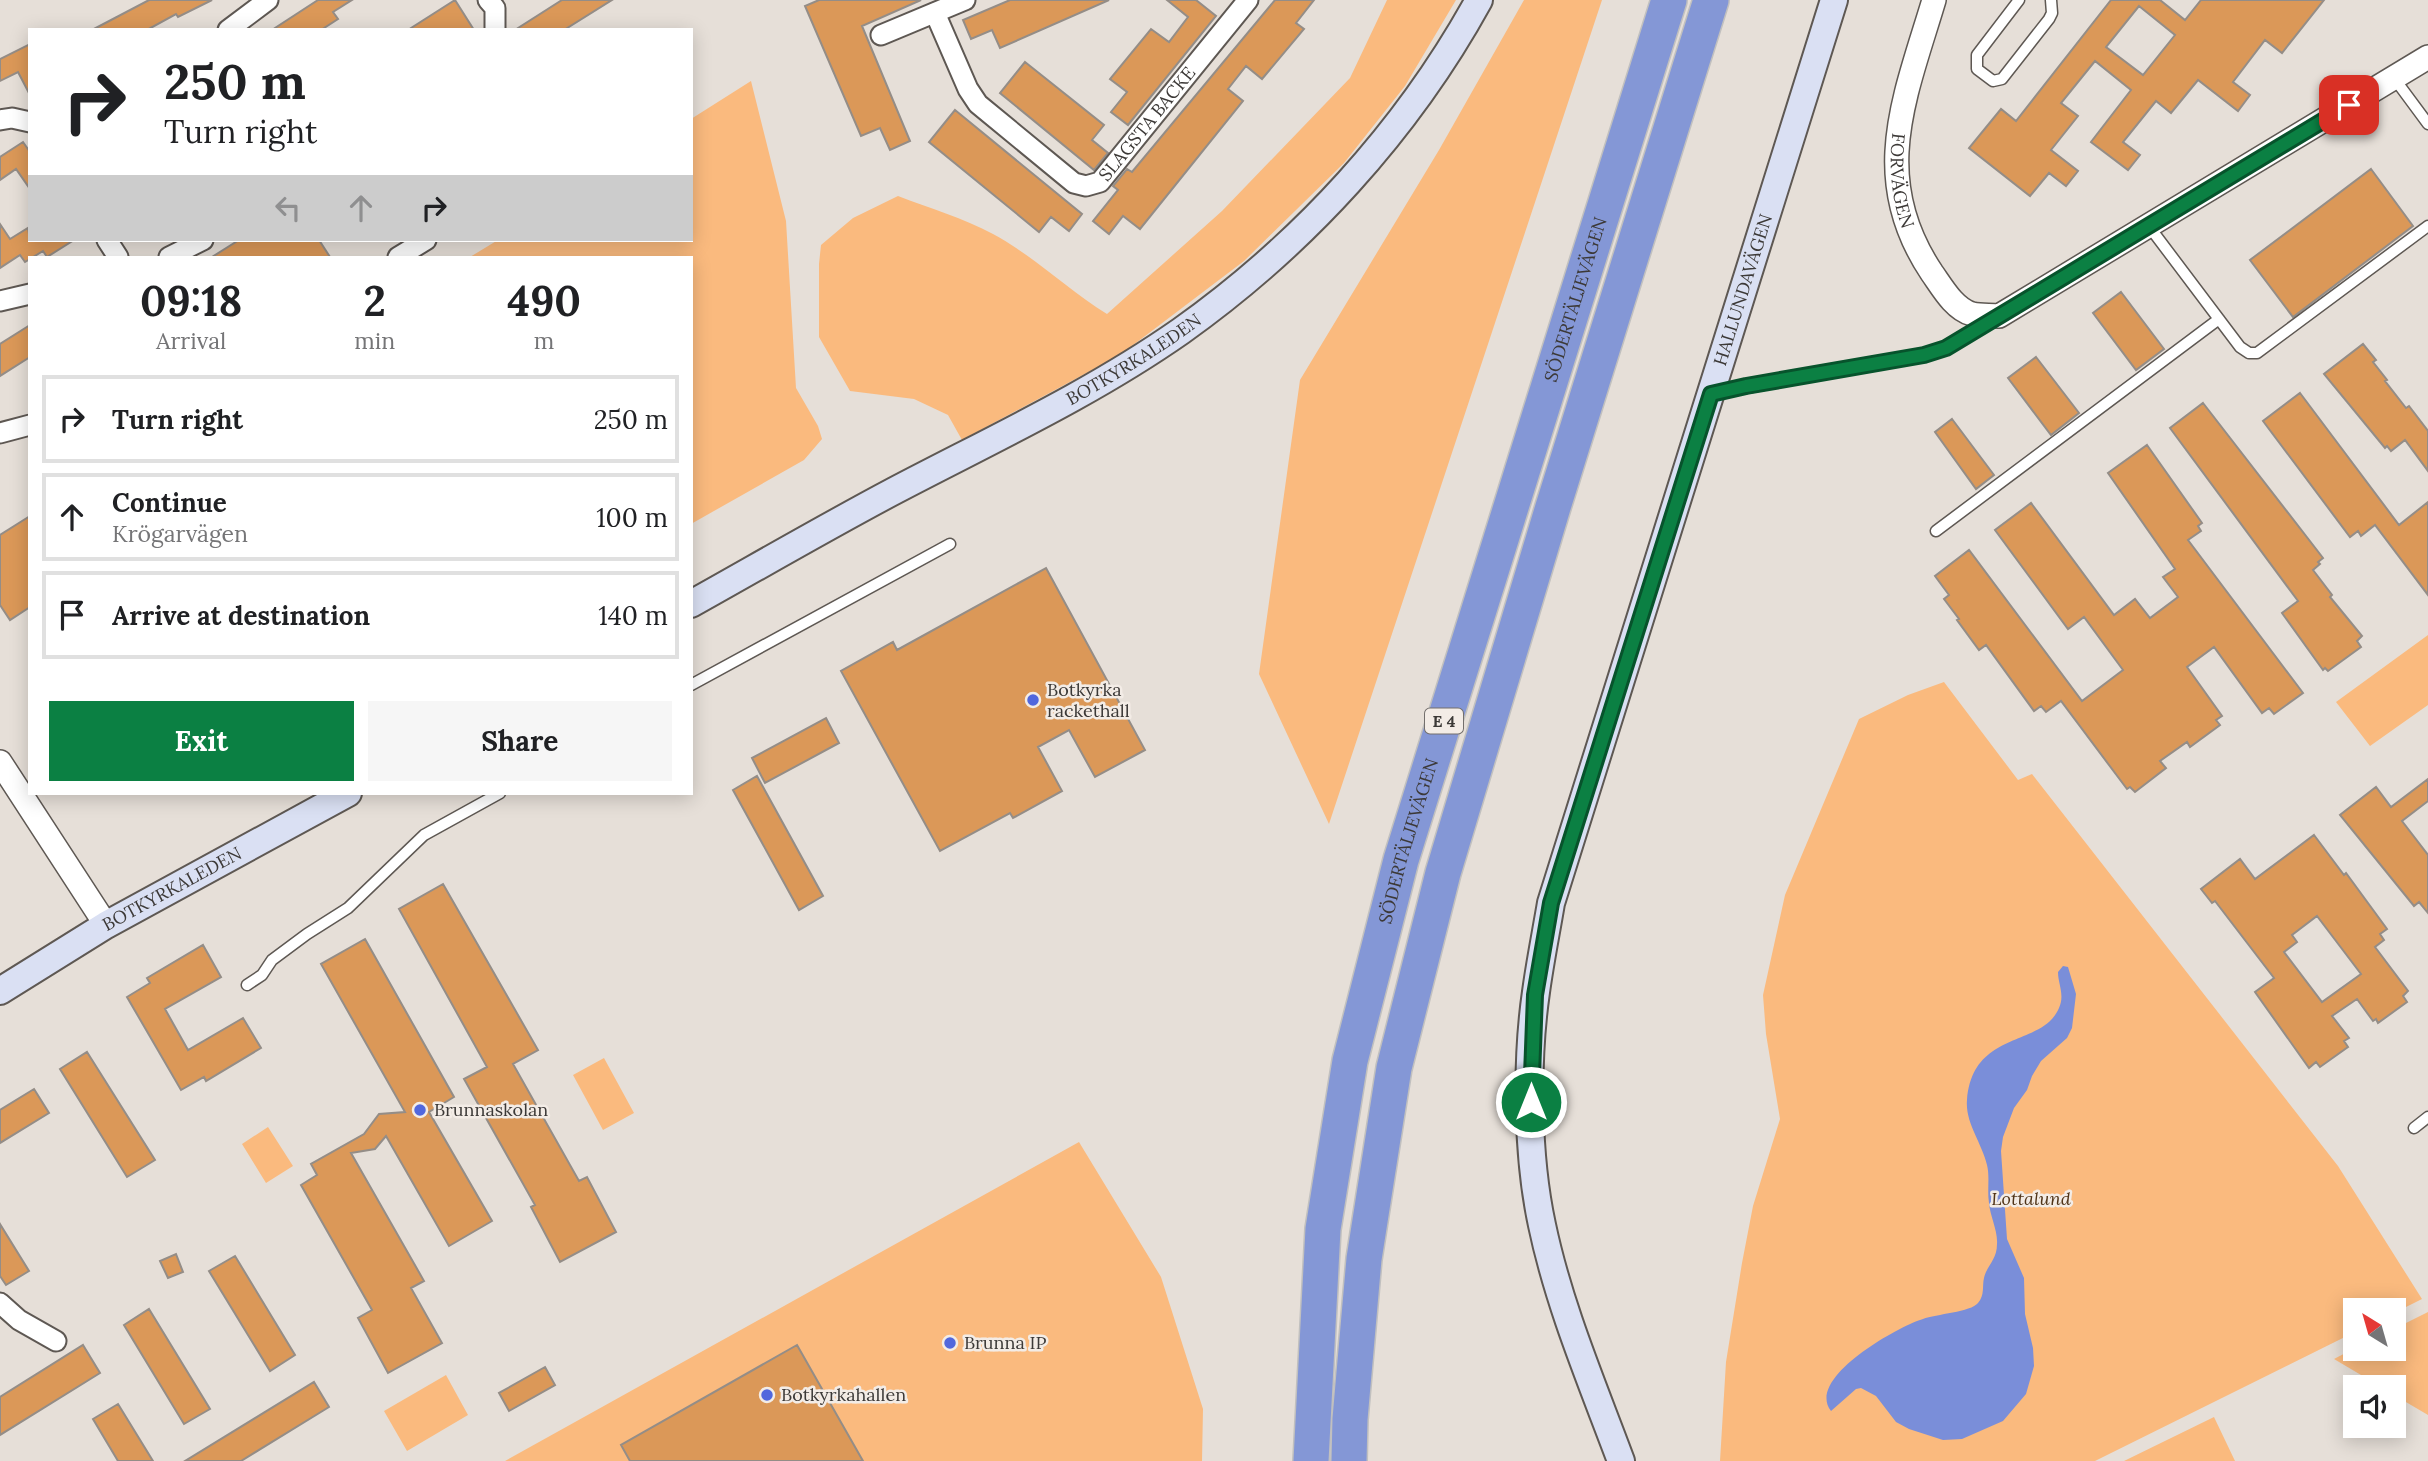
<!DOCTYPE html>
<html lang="en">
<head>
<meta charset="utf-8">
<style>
  :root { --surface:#fff; --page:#f6f6f6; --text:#202124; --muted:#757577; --line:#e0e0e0; --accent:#0b8043 }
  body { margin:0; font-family:Lora,serif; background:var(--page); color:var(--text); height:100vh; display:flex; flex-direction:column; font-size:26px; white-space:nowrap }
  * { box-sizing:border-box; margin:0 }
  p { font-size:23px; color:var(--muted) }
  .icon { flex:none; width:38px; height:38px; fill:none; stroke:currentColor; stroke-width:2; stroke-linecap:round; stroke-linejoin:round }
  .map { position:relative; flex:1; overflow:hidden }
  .panel { position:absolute; left:28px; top:256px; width:665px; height:539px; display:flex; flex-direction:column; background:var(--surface); border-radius:0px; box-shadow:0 4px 18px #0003 }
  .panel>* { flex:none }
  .hud { position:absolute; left:28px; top:28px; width:665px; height:214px; border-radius:0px; box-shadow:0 4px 18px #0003; background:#fff; color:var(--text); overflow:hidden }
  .needle { width:46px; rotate:323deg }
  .buttons { position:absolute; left:2343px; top:1298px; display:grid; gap:14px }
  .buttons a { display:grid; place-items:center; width:63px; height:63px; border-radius:0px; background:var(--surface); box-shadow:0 4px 18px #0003; font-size:35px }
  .pin { position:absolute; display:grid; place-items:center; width:60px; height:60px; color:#fff; margin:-30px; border-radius:14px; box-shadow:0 4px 10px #0006 }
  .me { position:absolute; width:77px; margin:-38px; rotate:0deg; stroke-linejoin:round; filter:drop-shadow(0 0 5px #0008) }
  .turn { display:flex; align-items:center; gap:24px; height:147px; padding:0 21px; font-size:32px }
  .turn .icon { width:91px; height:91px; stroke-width:2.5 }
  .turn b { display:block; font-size:49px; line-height:60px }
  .lanes { display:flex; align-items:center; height:66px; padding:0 21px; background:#0003; justify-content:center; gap:35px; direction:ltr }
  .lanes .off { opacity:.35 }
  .eta { display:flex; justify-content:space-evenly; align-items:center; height:119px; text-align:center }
  .eta b { font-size:42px; font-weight:800; line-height:49px }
  .primary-button { display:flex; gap:14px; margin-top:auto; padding:14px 21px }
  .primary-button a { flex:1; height:80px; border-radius:0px; background:var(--accent); color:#fff; font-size:28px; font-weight:800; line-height:80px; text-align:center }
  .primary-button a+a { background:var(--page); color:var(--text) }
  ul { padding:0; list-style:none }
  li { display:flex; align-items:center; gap:21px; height:88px; margin:0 14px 10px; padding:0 7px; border:4px solid var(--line); border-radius:0px }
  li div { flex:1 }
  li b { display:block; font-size:26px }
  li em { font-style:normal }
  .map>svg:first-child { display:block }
</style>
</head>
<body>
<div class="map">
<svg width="2428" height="1461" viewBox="0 0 2428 1461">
  <rect width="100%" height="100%" fill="#e6dfd8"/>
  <!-- green -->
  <path fill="#faba7e" d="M1387 0H1456L1405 86 1344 163 1244 261 1120 355 962 440 948 415 914 399 850 391 819 337V264L821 245 853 218 898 196C929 208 963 218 993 234 1034 256 1068 290 1107 314L1222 211 1350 78Z
    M1524 0H1602L1329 824 1259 674 1300 380 1439 150Z
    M751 81 786 221 796 388 818 426 822 439 804 460 691 524V257H470L498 240H691V119Z
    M2428 635V705L2370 746 2336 702Z
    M1944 682 2018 780 2032 774 2338 1166 2422 1299 2394 1313V1311H2356L2355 1332 2095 1461H1720L1726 1362 1742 1263 1753 1206 1780 1119 1766 1034 1763 995 1785 895 1859 719 1908 695Z
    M604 1058 634 1113 603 1130 573 1075Z
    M268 1127 293 1166 266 1183 242 1144Z
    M1079 1142 1161 1277 1203 1409 1202 1461H505Z
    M2428 1312V1415L2394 1395V1388H2383L2334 1359 2355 1348 2394 1349V1329Z
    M446 1375 468 1415 407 1451 384 1411Z
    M2214 1417 2235 1461H2124Z"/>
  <!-- water -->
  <path fill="#7a8ed9" d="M2063 966 2068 967 2076 994 2072 1028 2067 1038 2041 1061 2032 1076 2027 1090 2014 1108 2003 1137 2001 1151 2007 1239 2024 1278 2025 1314 2033 1348 2034 1366 2026 1394 2003 1421 1962 1439 1943 1440 1909 1429 1896 1422 1876 1396 1861 1388 1856 1389 1831 1411C1805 1378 1899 1326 1923 1319 1936 1314 1971 1312 1978 1303 1985 1295 1982 1286 1984 1278 1987 1265 1997 1260 1997 1244 1998 1231 1990 1216 1989 1203 1987 1190 1990 1177 1987 1165 1982 1143 1965 1123 1967 1100 1973 1029 2042 1048 2059 1008 2065 995 2058 984 2058 972Z"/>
  <!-- building -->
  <path fill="#db9858" stroke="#948d87" stroke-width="2" fill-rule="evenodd" d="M149 0H212L178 17 176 14 147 30H92Z
    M318 0H352L333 12 338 19 321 30H272Z
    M455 0 474 30H408Z
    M562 0H612L564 30H515Z
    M819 0H921L862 26 910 141 890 150 880 128 861 136 805 6Z
    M1010 0H1109L1000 48 992 30 971 39 963 20Z
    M1167 0H1196L1216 16 1128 125 1111 112 1127 92 1110 79 1151 29 1169 42 1188 17Z
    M1275 0H1314L1296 23 1304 29 1262 79 1246 66 1228 89 1243 101 1140 229 1123 216 1109 234 1093 221 1118 190 1113 186 1127 169 1132 172Z
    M2111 0H2160L2185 20 2201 0H2324L2282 53 2265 40 2233 82 2250 95 2238 111 2198 80 2171 113 2156 101 2123 142 2140 155 2128 170 2091 142 2131 90 2095 61 2061 103 2078 116 2051 150 2078 171 2066 186 2049 173 2030 196 1969 148 2001 109 2016 121ZM2139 6 2175 35 2143 75 2106 47Z
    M30 44V95L18 72 0 81V59Z
    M1025 62 1104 125 1092 140 1108 153 1094 170 1000 93Z
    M955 110 1082 214 1069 231 1051 217 1039 232 929 142Z
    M23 142 30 152V189L16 169 0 180V157Z
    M2371 169 2413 226 2293 317 2250 260Z
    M0 224 10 239 28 228 30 240H74L47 257 43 251 25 262 20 255 0 268Z
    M239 240H319L330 257H212Z
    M2121 292 2164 349 2136 370 2093 313Z
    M30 325V357L0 376V344Z
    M2363 344 2376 360 2373 362 2387 380 2385 381 2406 408 2409 406 2428 431V471L2405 440 2391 451 2387 446 2385 448 2324 374Z
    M2036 357 2079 413 2051 435 2008 378Z
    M2300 393 2399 525 2428 502V595L2375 525 2361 536 2358 531 2350 537 2263 421Z
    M2203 403 2323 558 2318 562 2320 564 2313 570 2332 595 2330 597 2362 636 2357 641 2361 647 2328 671 2325 668 2323 670 2282 613 2298 601 2170 428Z
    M1952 419 1994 475 1976 489 1935 432Z
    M2147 445 2202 523 2198 526 2201 531 2188 540 2303 693 2274 714 2269 708 2262 713 2214 647 2187 667 2222 716 2216 720 2220 725 2190 747 2187 742 2160 761 2166 768 2135 792 2130 787 2127 789 2061 701 2046 712 2041 706 2034 711 1986 645 1979 650 1957 620 1959 619 1944 599 1949 595 1935 576 1969 550 2082 701 2123 670 2084 617 2068 629 1995 530 2031 503 2114 615 2135 599 2150 618 2178 597 2163 577 2175 569 2108 473Z
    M30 516V607L10 620 0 605V535Z
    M1046 568 1145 750 1095 777 1069 730 1038 747 1062 791 1013 818 1010 813 940 851 841 671 893 642 897 650Z
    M826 718 839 743 765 783 752 758Z
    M757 776 823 896 799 910 733 790Z
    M2428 779V801L2402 821 2428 855V913L2419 902 2414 906 2340 815 2376 787 2391 807Z
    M2314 835 2344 875 2346 873 2387 929 2380 934 2384 940 2375 947 2408 991 2403 996 2407 1002 2378 1023 2376 1019 2373 1021 2357 999 2332 1016 2349 1038 2344 1041 2348 1047 2320 1067 2316 1062 2309 1068 2255 992 2274 978 2215 901 2212 903 2201 889 2240 859 2255 879ZM2317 916 2361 974 2322 1002 2284 952 2297 942 2292 935Z
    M443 884 538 1050 513 1064 579 1181 587 1177 616 1232 560 1262 531 1207 535 1205 464 1079 487 1067 399 909Z
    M365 939 454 1097 429 1112 492 1221 449 1246 386 1136 375 1149 351 1153 424 1281 411 1288 442 1343 388 1373 358 1318 372 1310 301 1185 317 1175 311 1164 364 1134 379 1114 405 1112 321 964Z
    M203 945 221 977 165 1009 188 1050 243 1018 261 1048 206 1081 204 1077 181 1090 127 997 150 983 147 978Z
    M87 1052 155 1160 127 1177 60 1069Z
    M34 1089 49 1113 0 1143V1110Z
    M0 1224 29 1271 6 1285 0 1276Z
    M176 1254 183 1272 168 1278 160 1261Z
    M235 1256 295 1355 270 1371 209 1271Z
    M149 1309 210 1409 184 1424 124 1325Z
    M83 1345 100 1373 0 1435V1397Z
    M797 1345 863 1461H630L621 1445Z
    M545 1367 555 1385 509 1411 499 1393Z
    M314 1382 329 1407 241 1461H185Z
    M118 1404 153 1461H118L93 1419Z"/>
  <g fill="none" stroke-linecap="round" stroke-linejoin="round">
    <!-- service casing -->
    <g stroke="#5e5853" stroke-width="13">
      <path id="service" d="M2019 0 1977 55V69L1993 81 2002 79 2049 19 2052 13 2051 0
        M2394 78 2428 124
        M2148 225 2240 347 2249 353H2257L2428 226
        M1713 394 1925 355 1946 348 1990 321
        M1936 531 2219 319
        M691 685 950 544
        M247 985 262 975 272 960 307 934 348 908 424 835 500 793
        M2414 1128 2428 1117"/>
    </g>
    <!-- minor casing -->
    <g stroke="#5e5853" stroke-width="23">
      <g id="minor">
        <path d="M488 0 495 8V30"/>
        <path id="s1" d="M935 13 968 89 978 104 1074 183 1086 186 1100 182 1248 0"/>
        <path d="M228 30 268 0"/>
        <path d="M881 35 965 0"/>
        <path d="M0 120 12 118 30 122"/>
        <path d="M107 240 118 257"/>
        <path d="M169 257 203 240"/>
        <path d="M398 257 426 240"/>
        <path d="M0 301 30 294"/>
        <path d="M0 433 30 425"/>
        <path d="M0 1303 19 1320 56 1341"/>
      </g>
    </g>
    <!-- tertiary casing -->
    <g stroke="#5e5853" stroke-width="26">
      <g id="tertiary">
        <path id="s2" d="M1934 0C1905 97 1868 178 1932 273 1942 287 1954 309 1972 314 1981 316 1991 315 1999 316L2428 57"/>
        <path d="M0 762 106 925"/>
      </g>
    </g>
    <!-- secondary casing -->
    <g stroke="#5e5853" stroke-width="30">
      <g id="secondary">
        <path id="s3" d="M691 604C759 566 826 527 894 491 991 440 1091 394 1181 331 1302 245 1407 131 1479 0"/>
        <path id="s4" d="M0 991 106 925 348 793"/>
        <path id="s5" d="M1621 1461C1592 1383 1559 1306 1542 1225 1527 1156 1526 1061 1536 992 1540 962 1546 933 1551 903L1834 0"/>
      </g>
    </g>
    <!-- motorway casing -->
    <g stroke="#c1c0bf" stroke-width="38">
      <g id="motorway">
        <path id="s6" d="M1311 1461 1323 1229 1350 1061 1401 860 1669 0"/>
        <path d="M1349 1461 1350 1419 1364 1259 1394 1068 1443 873 1553 507 1711 0"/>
      </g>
    </g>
    <!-- service -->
    <use href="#service" stroke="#fff" stroke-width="10"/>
    <!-- minor -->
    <use href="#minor" stroke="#fff" stroke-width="19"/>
    <!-- tertiary -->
    <use href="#tertiary" stroke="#fff" stroke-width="23"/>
    <!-- secondary -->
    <use href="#secondary" stroke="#dae0f3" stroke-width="26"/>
    <!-- motorway -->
    <use href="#motorway" stroke="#8497d6" stroke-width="35"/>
  </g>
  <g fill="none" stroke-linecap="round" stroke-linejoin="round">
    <!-- route casing -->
    <g stroke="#07532c" stroke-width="18">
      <path id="route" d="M1531 1102 1535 995 1551 903 1711 394 1746 386 1924 355 1946 348 2349 105"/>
    </g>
    <!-- route -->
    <use href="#route" stroke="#0b8043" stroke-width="12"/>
  </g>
  <!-- markers -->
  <g fill="#5167dd" stroke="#f3ece6" stroke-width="2.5">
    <circle cx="1033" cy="700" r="7"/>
    <circle cx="420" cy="1110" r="7"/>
    <circle cx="950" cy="1343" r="7"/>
    <circle cx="767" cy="1395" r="7"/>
  </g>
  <g text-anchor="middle" stroke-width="5" stroke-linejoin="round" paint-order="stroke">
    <!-- shield labels -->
    <rect fill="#f3ece6" stroke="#736f6c" stroke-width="2" x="1425" y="708.5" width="38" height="25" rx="5"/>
    <g font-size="16" font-weight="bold" fill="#3c3937">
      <text x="1444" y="727">E 4</text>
    </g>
    <!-- street labels -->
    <g font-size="18" fill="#3c3937" stroke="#f3ece6">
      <text dy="6" stroke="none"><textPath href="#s1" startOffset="327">SLAGSTA BACKE</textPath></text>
      <text dy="6" stroke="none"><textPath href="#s2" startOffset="186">FORVÄGEN</textPath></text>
      <text dy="6" stroke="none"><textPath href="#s5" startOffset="1216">HALLUNDAVÄGEN</textPath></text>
      <text dy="6" stroke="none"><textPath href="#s6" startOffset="1197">SÖDERTÄLJEVÄGEN</textPath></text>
      <text dy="6" stroke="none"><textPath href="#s3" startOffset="506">BOTKYRKALEDEN</textPath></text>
      <text dy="6" stroke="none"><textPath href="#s6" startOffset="630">SÖDERTÄLJEVÄGEN</textPath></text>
      <text dy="6" stroke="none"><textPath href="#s4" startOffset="200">BOTKYRKALEDEN</textPath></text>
    </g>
    <!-- poi labels -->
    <g font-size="18" fill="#3c3937" stroke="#f3ece6" text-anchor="start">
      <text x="1047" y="696">Botkyrka<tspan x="1047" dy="21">rackethall</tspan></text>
      <text x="434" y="1116">Brunnaskolan</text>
      <text x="964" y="1349">Brunna IP</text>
      <text x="781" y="1401">Botkyrkahallen</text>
    </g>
    <!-- park labels -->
    <g font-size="18" font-style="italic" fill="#503418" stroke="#f3ece6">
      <text x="2031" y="1205">Lottalund</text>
    </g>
  </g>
</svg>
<div class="buttons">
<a><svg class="needle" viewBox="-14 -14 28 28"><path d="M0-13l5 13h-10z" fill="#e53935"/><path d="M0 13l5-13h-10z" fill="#757577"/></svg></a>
<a><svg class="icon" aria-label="sound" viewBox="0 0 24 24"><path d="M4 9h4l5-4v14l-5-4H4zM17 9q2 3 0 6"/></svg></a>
</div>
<div class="pin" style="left:2349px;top:105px;background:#d93025"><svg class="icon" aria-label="arrive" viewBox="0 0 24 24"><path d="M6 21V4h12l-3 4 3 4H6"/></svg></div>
<svg class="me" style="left:1531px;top:1102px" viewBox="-20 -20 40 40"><circle r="17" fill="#0b8043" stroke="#fff" stroke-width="3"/><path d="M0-11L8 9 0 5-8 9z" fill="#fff"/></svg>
<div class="hud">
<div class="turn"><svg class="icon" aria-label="right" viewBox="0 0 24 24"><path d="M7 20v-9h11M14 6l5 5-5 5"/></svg><div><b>250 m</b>Turn right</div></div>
<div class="lanes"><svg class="icon off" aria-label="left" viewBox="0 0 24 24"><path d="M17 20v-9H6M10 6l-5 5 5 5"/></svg><svg class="icon off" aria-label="ahead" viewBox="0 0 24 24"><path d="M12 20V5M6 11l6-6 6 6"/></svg><svg class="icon" aria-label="right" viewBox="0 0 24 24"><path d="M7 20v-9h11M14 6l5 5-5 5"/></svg></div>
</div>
<section class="panel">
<div class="eta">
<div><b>09:18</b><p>Arrival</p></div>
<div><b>2</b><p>min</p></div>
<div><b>490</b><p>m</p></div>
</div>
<ul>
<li><svg class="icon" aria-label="right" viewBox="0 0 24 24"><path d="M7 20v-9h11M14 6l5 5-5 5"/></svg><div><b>Turn right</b></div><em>250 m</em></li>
<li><svg class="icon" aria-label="ahead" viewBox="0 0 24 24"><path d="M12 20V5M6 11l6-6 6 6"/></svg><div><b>Continue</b><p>Krögarvägen</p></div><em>100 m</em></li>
<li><svg class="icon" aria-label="arrive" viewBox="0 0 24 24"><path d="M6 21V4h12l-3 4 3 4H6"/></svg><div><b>Arrive at destination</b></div><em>140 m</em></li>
</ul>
<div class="primary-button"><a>Exit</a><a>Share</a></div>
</section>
</div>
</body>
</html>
